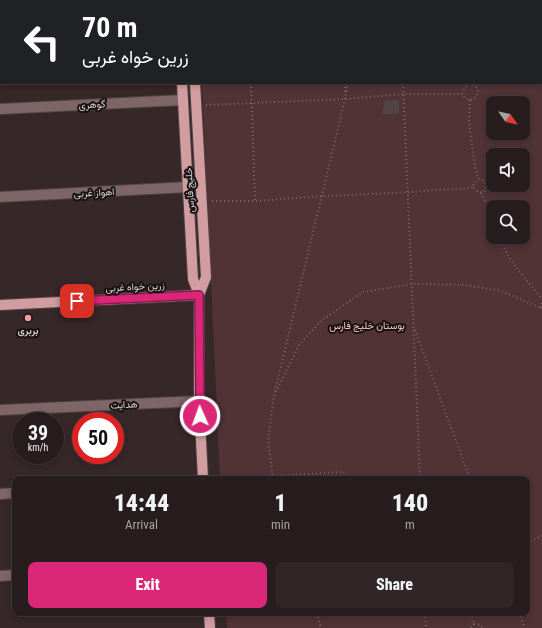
<!DOCTYPE html>
<html lang="en">
<head>
<meta charset="utf-8">
<style>
  :root { --surface:#281d1e; --page:#302627; --text:#f1f3f6; --muted:#a5a2a4; --line:#443b3c; --accent:#db2777 }
  body { margin:0; font-family:"Roboto Condensed",Vazirmatn,sans-serif; background:var(--page); color:var(--text); height:100vh; display:flex; flex-direction:column; font-size:15px; white-space:nowrap }
  * { box-sizing:border-box; margin:0 }
  p { font-size:13px; color:var(--muted) }
  .icon { flex:none; width:22px; height:22px; fill:none; stroke:currentColor; stroke-width:2; stroke-linecap:round; stroke-linejoin:round }
  .map { position:relative; flex:1; overflow:hidden }
  .panel { position:absolute; left:12px; top:476px; width:518px; height:140px; display:flex; flex-direction:column; background:var(--surface); border-radius:8px; box-shadow:0 2px 6px #0003,0 0 0 1px var(--line) }
  .panel>* { flex:none }
  .guide { position:absolute; left:0px; top:0px; width:542px; height:84px; box-shadow:0 2px 6px #0003,0 0 0 1px var(--line); background:#202124; color:#fff; overflow:hidden }
  .needle { width:26px; rotate:124deg }
  .buttons { position:absolute; left:486px; top:96px; display:grid; gap:8px }
  .buttons a { display:grid; place-items:center; width:44px; height:44px; border-radius:8px; background:var(--surface); box-shadow:0 2px 6px #0003,0 0 0 1px var(--line); font-size:20px }
  .speed { position:absolute; left:12px; top:412px; display:flex; gap:8px; font-size:20px; font-weight:700; text-align:center }
  .speed>* { display:grid; place-content:center; width:52px; height:52px; border-radius:50%; background:var(--surface); box-shadow:0 2px 6px #0003,0 0 0 1px var(--line); line-height:1 }
  .speed small { font-size:10px; font-weight:400 }
  .speed .limit { border:6px solid #d22; background:#fff; color:#111 }
  .pin { position:absolute; display:grid; place-items:center; width:34px; height:34px; color:#fff; margin:-17px; border-radius:8px; box-shadow:0 2px 6px #0006 }
  .me { position:absolute; width:44px; margin:-22px; rotate:358deg; stroke-linejoin:round; filter:drop-shadow(0 0 3px #0008) }
  .turn { display:flex; align-items:center; gap:14px; height:84px; padding:0 16px; font-size:18px }
  .turn .icon { width:52px; height:52px; stroke-width:2.5 }
  .turn b { display:block; font-size:28px; line-height:34px }
  .eta { display:flex; justify-content:space-evenly; align-items:center; height:68px; text-align:center }
  .eta b { font-size:24px; font-weight:800; line-height:28px }
  .button { display:flex; gap:8px; margin-top:auto; padding:8px 16px }
  .button a { flex:1; height:46px; border-radius:8px; background:var(--accent); color:#fff; font-size:16px; font-weight:800; line-height:46px; text-align:center }
  .button a+a { background:var(--page); color:var(--text) }
  .map>svg:first-child { display:block }
</style>
</head>
<body>
<div class="map">
<svg width="542" height="628" viewBox="0 0 542 628">
  <rect width="100%" height="100%" fill="#362728"/>
  <!-- green -->
  <path fill="#513235" fill-rule="evenodd" d="M198 0H529V1H198Z
    M541 49 542 53V628H227L226 613H527V479H220L202 83H541ZM493 103H523V133H493ZM493 155H523V185H493ZM493 207H523V237H493Z"/>
  <!-- building -->
  <path fill="#534345" d="M385 100H399V114H382Z"/>
  <g fill="none" stroke-linecap="round" stroke-linejoin="round">
    <!-- minor casing -->
    <g stroke="#504243" stroke-width="12">
      <path id="minor" d="M0 24H1
        M0 109 183 100
        M0 197 188 187
        M0 410 199 401
        M0 494 15 493
        M0 576 15 575"/>
    </g>
    <!-- major casing -->
    <g stroke="#504243" stroke-width="12">
      <path id="major" d="M177 0V1
        M191 0V1
        M182 83 193 279 199 295V401L203 479
        M195 83 206 277 199 295
        M0 305 199 295
        M209 613 210 628"/>
    </g>
    <!-- path -->
    <path stroke="#786b6c" stroke-width="2" stroke-dasharray="1 3" stroke-linecap="butt" d="M248 0V1
      M266 0 271 1
      M331 0 332 1
      M400 0V1
      M482 0V1
      M363 1V0
      M470 1 471 0
      M251 83 255 201
      M403 83 420 479
      M469 84 474 85 478 89C478 95 476 98 470 100L465 98 462 94 464 90 469 83
      M345 92V83
      M470 100 469 122 475 167 478 179C486 180 487 185 484 192 479 193 476 191 473 187L474 183 478 179
      M206 105 345 99 404 94H462
      M481 193C487 202 489 213 493 223
      M212 201H255L322 196 414 192 431 190 462 189 473 187
      M499 237 508 256 518 270 542 299
      M541 308 542 301
      M415 330 470 479
      M275 391 345 99 348 83
      M272 476 343 472 347 479
      M273 479 268 440 274 396 299 345 322 320 363 292 412 284 465 285 501 291 541 308 542 309
      M527 543 542 536
      M317 613 321 628
      M425 613 426 628
      M471 613 474 624
      M519 613 525 628
      M474 624 480 625 483 628
      M471 628 474 624"/>
    <!-- minor -->
    <use href="#minor" stroke="#7e6567" stroke-width="10"/>
    <!-- major -->
    <use href="#major" stroke="#d19da1" stroke-width="10"/>
  </g>
  <g fill="none" stroke-linecap="round" stroke-linejoin="round">
    <!-- route casing -->
    <g stroke="#8e194d" stroke-width="10">
      <path id="route" d="M77 301 199 295 200 416"/>
    </g>
    <!-- route -->
    <use href="#route" stroke="#db2777" stroke-width="7"/>
  </g>
  <!-- markers -->
  <circle fill="#f49aa3" stroke="#191212" stroke-width="1.5" cx="28" cy="318" r="4"/>
  <g text-anchor="middle" stroke-width="4" stroke-linejoin="round" paint-order="stroke">
    <!-- street labels -->
    <g font-size="10" fill="#dad1d1" stroke="#191212">
      <text transform="translate(92 104) rotate(-3)" y="4">گوهری</text>
      <text transform="translate(189 190) rotate(-93)" y="4">خلیج فارس</text>
      <text transform="translate(94 192) rotate(-3)" y="4">اهواز غربی</text>
      <text transform="translate(135 286) rotate(-3)" y="4">زرین خواه غربی</text>
      <text transform="translate(124 404) rotate(-3)" y="4">هدایت</text>
    </g>
    <!-- park labels -->
    <g font-size="10" fill="#f9c3c7" stroke="#191212">
      <text x="367" y="329">بوستان خلیج فارس</text>
    </g>
    <!-- poi labels -->
    <g font-size="10" font-weight="bold" fill="#dad1d1" stroke="#191212">
      <text x="28" y="334">بربری</text>
    </g>
  </g>
</svg>
<div class="buttons">
<a><svg class="needle" viewBox="-14 -14 28 28"><path d="M0-13l5 13h-10z" fill="#e53935"/><path d="M0 13l5-13h-10z" fill="#a5a2a4"/></svg></a>
<a><svg class="icon" aria-label="sound" viewBox="0 0 24 24"><path d="M4 9h4l5-4v14l-5-4H4zM17 9q2 3 0 6"/></svg></a>
<a><svg class="icon" aria-label="search" viewBox="0 0 24 24"><circle cx="10" cy="10" r="6"/><path d="M15 15l6 6"/></svg></a>
</div>
<div class="speed"><div>39<small>km/h</small></div><div class="limit">50</div></div>
<div class="pin" style="left:77px;top:301px;background:#d93025"><svg class="icon" aria-label="arrive" viewBox="0 0 24 24"><path d="M6 21V4h12l-3 4 3 4H6"/></svg></div>
<svg class="me" style="left:200px;top:416px" viewBox="-20 -20 40 40"><circle r="17" fill="#db2777" stroke="#fff" stroke-width="3"/><path d="M0-11L8 9 0 5-8 9z" fill="#fff"/></svg>
<div class="guide">
<div class="turn"><svg class="icon" aria-label="left" viewBox="0 0 24 24"><path d="M17 20v-9H6M10 6l-5 5 5 5"/></svg><div><b>70 m</b>زرین خواه غربی</div></div>
</div>
<section class="panel">
<div class="eta">
<div><b>14:44</b><p>Arrival</p></div>
<div><b>1</b><p>min</p></div>
<div><b>140</b><p>m</p></div>
</div>
<div class="button"><a>Exit</a><a>Share</a></div>
</section>
</div>
</body>
</html>
